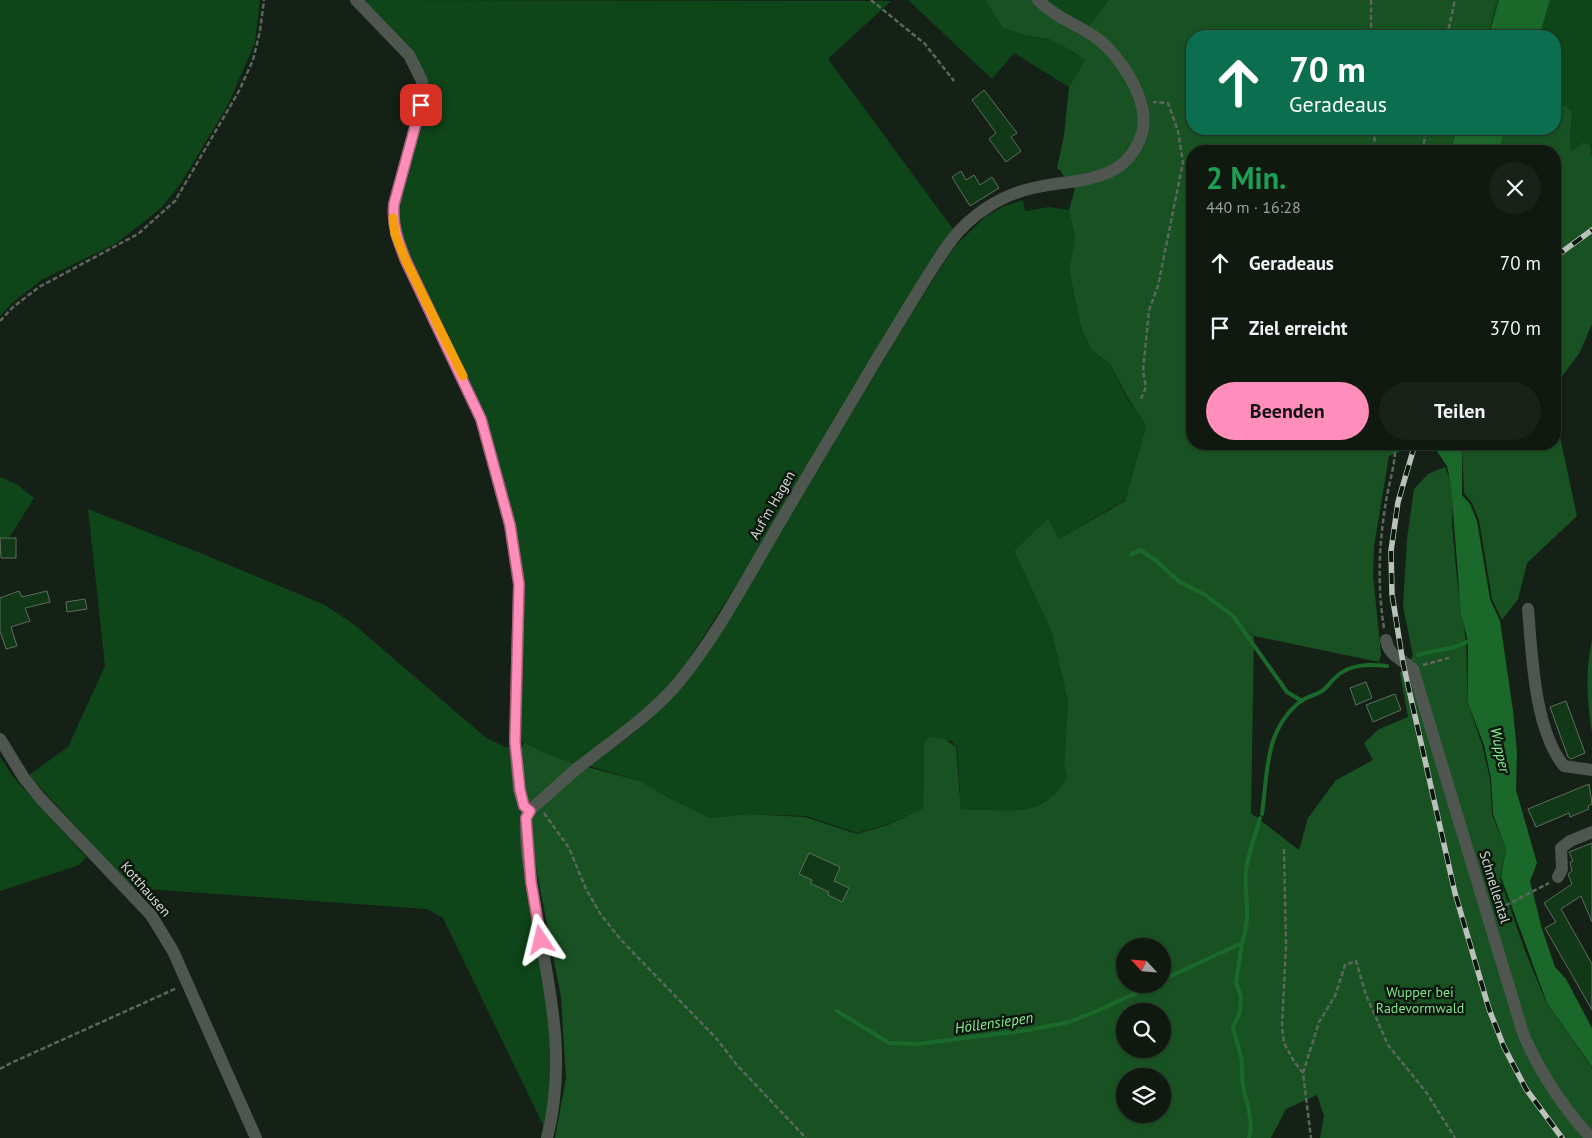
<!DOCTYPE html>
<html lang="de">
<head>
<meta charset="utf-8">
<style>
  :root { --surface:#101910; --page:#192219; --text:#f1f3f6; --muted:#9ca09f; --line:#303830; --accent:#ff8eba }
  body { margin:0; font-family:"PT Sans",sans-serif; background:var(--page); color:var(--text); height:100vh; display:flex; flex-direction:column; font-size:19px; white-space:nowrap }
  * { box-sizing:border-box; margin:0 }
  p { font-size:16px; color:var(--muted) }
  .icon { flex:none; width:28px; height:28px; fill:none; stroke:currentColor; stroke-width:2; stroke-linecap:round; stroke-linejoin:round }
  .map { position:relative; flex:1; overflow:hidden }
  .panel { position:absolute; left:1186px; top:145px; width:375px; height:305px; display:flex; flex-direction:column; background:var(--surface); border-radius:20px; box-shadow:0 1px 4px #0004,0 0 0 1px var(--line) }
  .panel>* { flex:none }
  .hud { position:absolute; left:1186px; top:30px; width:375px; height:105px; border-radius:20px; box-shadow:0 1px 4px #0004,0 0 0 1px var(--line); background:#0b6e4f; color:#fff; overflow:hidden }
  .needle { width:32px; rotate:296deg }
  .controls { position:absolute; left:1116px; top:938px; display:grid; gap:10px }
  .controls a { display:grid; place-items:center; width:55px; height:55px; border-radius:50%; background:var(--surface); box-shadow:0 1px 4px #0004,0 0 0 1px var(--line); font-size:25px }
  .pin { position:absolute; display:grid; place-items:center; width:42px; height:42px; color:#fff; margin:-21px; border-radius:10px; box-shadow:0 2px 8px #0006 }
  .me { position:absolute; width:55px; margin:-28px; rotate:350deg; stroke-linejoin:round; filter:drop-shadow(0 0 4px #0008) }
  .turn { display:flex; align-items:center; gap:18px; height:105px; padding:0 20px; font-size:22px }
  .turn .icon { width:65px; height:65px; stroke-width:2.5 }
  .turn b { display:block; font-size:35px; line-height:42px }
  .round { display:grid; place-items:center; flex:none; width:52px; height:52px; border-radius:26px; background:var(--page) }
  .overview { display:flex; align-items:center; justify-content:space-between; height:85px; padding:0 20px }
  h1 { font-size:30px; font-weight:800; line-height:38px; color:#1e9e55 }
  .cta { display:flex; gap:10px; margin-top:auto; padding:10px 20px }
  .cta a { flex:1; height:58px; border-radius:30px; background:var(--accent); color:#111; font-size:20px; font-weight:800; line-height:58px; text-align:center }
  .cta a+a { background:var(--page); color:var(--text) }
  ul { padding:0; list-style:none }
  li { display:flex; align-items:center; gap:15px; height:65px; padding:0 20px }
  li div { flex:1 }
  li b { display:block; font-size:19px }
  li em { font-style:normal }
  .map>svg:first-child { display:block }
</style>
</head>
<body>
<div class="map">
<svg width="1592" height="1138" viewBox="0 0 1592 1138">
  <rect width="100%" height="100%" fill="#152116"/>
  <!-- green -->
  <path fill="#0e4519" d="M0 0H260L255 42 229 103 181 183 161 208 117 243 43 279 13 302 0 316Z
    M360 0 891 1 828 59 953 229 748 567 687 662 659 697 576 764 540 751 524 742 518 743 522 638 510 516 448 343 394 219 427 86Z
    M908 0H985L1002 27 1023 35 1049 39 1074 52 1085 60 1069 87 1014 53 992 79Z
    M1043 0H1109L1087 29Z
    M1373 0H1592V155L1590 145 1583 142 1572 151 1570 142 1572 111 1564 106 1559 116 1555 151H1376L1375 129H1555V36H1373Z
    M1023 200 1025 211 1049 207 1069 210 1075 238 1069 271 1082 331 1092 350 1110 364 1125 395 1146 426 1125 500 1059 539 1048 518 1014 551 1052 633 1068 702 1064 763 1067 777C1041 823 1006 807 961 810L957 747 951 741 930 737 924 742 923 808 889 824 857 833 806 816 750 814 712 818 669 798 640 781 589 766 633 734 664 705 805 490 914 310 954 247 985 217 1002 207Z
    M0 477 18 485 34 498 9 538H0Z
    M88 509 198 552 325 605 352 623 485 737 505 747 513 746 556 1033 547 1133 443 918 427 909 132 888 29 775 68 747 105 666Z
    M0 757 14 778 86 857 79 865 0 891Z"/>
  <!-- forest -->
  <path fill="#185222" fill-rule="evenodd" d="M985 0H1035L1085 31 1109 0H1497L1487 36H1192V129H1456L1449 151H1192V444H1407L1406 449 1389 456 1374 547 1373 575 1381 654 1379 662 1254 636 1248 631 1254 637 1251 813 1299 850 1308 818 1336 780 1373 760 1364 743 1379 729 1408 717 1400 673 1413 656 1403 606 1407 539 1414 489 1428 474 1445 467 1453 487 1452 524 1457 579 1466 641 1468 703 1482 745 1490 779 1492 814 1506 849 1500 879 1524 948 1546 1002 1592 1068V1138H1320L1324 1116 1317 1095 1286 1109 1271 1138H555L566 1078 561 997 537 873 520 755 524 742 540 751 576 764 640 781 669 798 711 818 750 814 805 817 857 834 888 825 923 808 924 742 930 737 945 739 956 747 961 810C1006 807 1041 823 1067 777L1064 763 1068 702 1052 633 1014 551 1048 518 1059 539 1125 501 1146 426 1126 395 1110 364 1092 350 1082 331 1069 271 1075 238 1069 210 1075 189C1062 181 1066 174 1057 168L1064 136 1069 87 1085 60 1074 52 1049 39 1023 35 1002 27ZM1125 946H1162V984H1125ZM1125 1011H1162V1049H1125ZM1125 1076H1162V1114H1125Z
    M1555 100 1572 111 1570 142 1572 151 1583 142 1590 145 1592 156V324L1580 352 1560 379V437L1577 516 1527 563 1518 599 1502 620 1492 599 1479 520 1472 503 1464 493 1462 444H1555V151H1499L1505 129H1555Z
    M1592 640V733C1587 701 1585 672 1592 640Z"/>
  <!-- water -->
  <path fill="#1b692a" d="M1499 0H1550L1539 36H1489Z
    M1457 129H1505L1499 151H1450Z
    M1432 444H1462V495L1470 504 1477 521 1490 599 1500 621 1513 711 1517 752 1516 790 1537 863 1530 881 1542 929 1555 967 1566 979 1592 1028V1067L1547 1003 1501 877 1506 849 1493 814 1491 778 1484 745 1468 703V641L1461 614 1451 485 1447 466Z"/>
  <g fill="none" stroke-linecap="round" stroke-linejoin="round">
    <!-- stream -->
    <path stroke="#1b692a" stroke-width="4" d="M1132 554 1140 550 1154 559 1180 582 1205 595 1233 616 1287 692 1302 701
      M1418 655C1437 649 1456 650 1472 639
      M1262 814C1268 772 1264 730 1301 701 1308 696 1316 695 1322 691 1328 687 1331 681 1336 677 1349 664 1369 664 1387 666
      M1242 943 1236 982 1241 997 1240 1012 1233 1027C1235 1037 1239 1047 1241 1057 1243 1066 1241 1076 1243 1085 1246 1103 1254 1120 1249 1138
      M1162 980 1242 943C1252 914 1244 898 1246 870 1248 853 1256 835 1260 818
      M837 1011 889 1043 917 1044 1029 1030 1069 1022 1097 1011 1155 984"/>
  </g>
  <!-- building -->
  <path fill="#113817" stroke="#5f6d5f" d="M984 90 1017 133 1011 137 1021 151 1006 162 989 139 996 133 972 100Z
    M961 171 966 180 974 175 980 185 992 177 999 188 970 206 952 177Z
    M0 538H16V558H1Z
    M19 591 22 597 47 591 50 602 25 608 30 621 11 627 17 646 6 649 0 631V598Z
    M85 599 87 609 67 612 66 602Z
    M1366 682 1372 698 1356 705 1350 688Z
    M1395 694 1401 710 1373 722 1366 705Z
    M1566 701 1585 753 1571 759 1568 757 1550 707Z
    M1589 784 1592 804 1588 806 1589 809 1570 817 1569 813 1536 827 1528 809Z
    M1592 843V922L1581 896 1561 909 1592 964V1010L1545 928 1556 922 1544 903 1572 884 1568 874 1572 871 1570 862 1573 861 1569 852Z
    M809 853 840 867 834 881 849 888 842 902 828 895 829 892 810 883 812 880 799 874Z"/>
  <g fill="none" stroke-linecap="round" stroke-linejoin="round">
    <!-- path -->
    <path stroke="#5c665c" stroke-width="2.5" stroke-dasharray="5 2.5" stroke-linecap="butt" d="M871 0 925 44 954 81
      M1371 0V36
      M1447 36 1455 0
      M1374 129 1375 151
      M1422 151 1427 129
      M0 321 12 308 39 287 138 234 175 201 239 91 253 60 260 31 264 0
      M1141 399 1146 387 1143 371 1149 310 1158 286 1183 162 1178 131 1168 103 1153 102
      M1384 628C1377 585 1379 544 1386 501 1389 482 1396 464 1395 444
      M1423 665 1449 658
      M544 813 569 848 586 889 601 915 622 941 716 1038 737 1065 806 1138
      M1284 849 1286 946 1282 1027 1284 1043 1295 1063 1303 1073 1311 1138
      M1499 909 1549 883
      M0 1069 11 1063 177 988
      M1303 1073 1319 1022 1335 996 1345 965 1356 961 1366 995 1388 1045 1426 1092 1455 1138"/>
    <!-- minor -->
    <path stroke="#4f554f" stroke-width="12" d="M356 0 409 55 422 81 421 105 394 204C392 225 398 241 406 261L481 419 510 525 519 584 515 742 519 790 524 806 530 811
      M1528 609C1532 655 1534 729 1564 766L1592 770
      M1386 640C1389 657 1402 659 1413 669L1523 1033C1539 1071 1563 1107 1591 1138
      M0 739 24 778 41 799 151 915 173 951 256 1138
      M1558 877 1562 869 1561 848 1570 841 1592 832
      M547 1138C567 1059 550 991 536 913 533 892 522 832 527 814L532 808C548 795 563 780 579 767 613 740 650 716 678 683 713 641 741 589 769 541 805 479 842 418 878 357 902 319 924 279 950 242 970 215 1001 195 1033 188 1074 178 1126 186 1142 133 1151 102 1120 54 1095 37 1076 24 1055 17 1038 0"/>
    <!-- rail casing -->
    <g stroke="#bac1ba" stroke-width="5.5">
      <path id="rail" d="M1555 257 1592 230
        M1415 444 1398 502 1391 551 1392 594 1403 663 1455 893 1489 1009 1504 1047 1526 1089 1562 1138"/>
    </g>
    <!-- rail -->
    <use href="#rail" stroke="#0c170d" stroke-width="4" stroke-dasharray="11" stroke-linecap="butt"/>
  </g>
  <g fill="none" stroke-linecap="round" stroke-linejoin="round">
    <!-- route casing -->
    <g stroke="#a65c79" stroke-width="12">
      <path id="route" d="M421 105 394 204C392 225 398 241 406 261L481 419 510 525 519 584 515 742 520 790 524 806 530 811 526 818 531 882 541 940"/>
    </g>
    <!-- route -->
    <use href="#route" stroke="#ff8eba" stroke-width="9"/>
    <!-- slow -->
    <path stroke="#f59e0b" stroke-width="9" d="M393 218 395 234 406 261 463 376"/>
  </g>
  <g text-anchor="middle" stroke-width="5" stroke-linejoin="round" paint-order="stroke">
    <!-- street labels -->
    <g font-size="14" fill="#d4dbd4" stroke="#0c170d">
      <text transform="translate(772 505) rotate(-60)" y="5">Auf'm Hagen</text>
      <text transform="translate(1495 887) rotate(73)" y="5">Schnellental</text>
      <text transform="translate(146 889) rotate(49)" y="5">Kotthausen</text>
    </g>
    <!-- park labels -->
    <g font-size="14" fill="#81e38c" stroke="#0c170d">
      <text x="1420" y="997">Wupper bei<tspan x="1420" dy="16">Radevormwald</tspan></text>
    </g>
    <!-- water labels -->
    <g font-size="15" font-style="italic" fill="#88ea92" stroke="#0c170d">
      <text transform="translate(1500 750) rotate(78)" y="5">Wupper</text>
      <text transform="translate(994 1023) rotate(-8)" y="5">Höllensiepen</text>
    </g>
  </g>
</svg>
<div class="controls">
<a><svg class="needle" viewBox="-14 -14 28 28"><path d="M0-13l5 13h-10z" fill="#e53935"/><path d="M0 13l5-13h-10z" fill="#9ca09f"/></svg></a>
<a><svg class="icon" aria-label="search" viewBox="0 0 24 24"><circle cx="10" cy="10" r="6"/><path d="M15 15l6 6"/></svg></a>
<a><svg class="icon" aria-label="layers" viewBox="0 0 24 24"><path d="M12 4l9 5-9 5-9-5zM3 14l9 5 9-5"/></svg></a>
</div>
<div class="pin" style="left:421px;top:105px;background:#d93025"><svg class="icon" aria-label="arrive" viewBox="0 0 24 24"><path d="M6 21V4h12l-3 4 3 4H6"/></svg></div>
<svg class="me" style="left:541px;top:940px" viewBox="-20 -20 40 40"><path d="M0-17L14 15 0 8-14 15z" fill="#ff8eba" stroke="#fff" stroke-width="4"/></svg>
<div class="hud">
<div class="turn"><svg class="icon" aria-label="ahead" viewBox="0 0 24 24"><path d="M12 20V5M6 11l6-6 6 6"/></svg><div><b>70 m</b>Geradeaus</div></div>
</div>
<section class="panel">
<div class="overview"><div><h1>2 Min.</h1><p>440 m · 16:28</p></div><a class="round"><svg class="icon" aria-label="close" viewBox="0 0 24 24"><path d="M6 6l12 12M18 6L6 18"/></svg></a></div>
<ul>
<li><svg class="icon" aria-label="ahead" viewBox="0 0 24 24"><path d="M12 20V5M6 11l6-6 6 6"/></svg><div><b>Geradeaus</b></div><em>70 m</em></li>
<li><svg class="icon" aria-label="arrive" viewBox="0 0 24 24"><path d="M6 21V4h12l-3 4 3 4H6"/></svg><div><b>Ziel erreicht</b></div><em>370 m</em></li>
</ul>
<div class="cta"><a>Beenden</a><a>Teilen</a></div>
</section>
</div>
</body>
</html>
